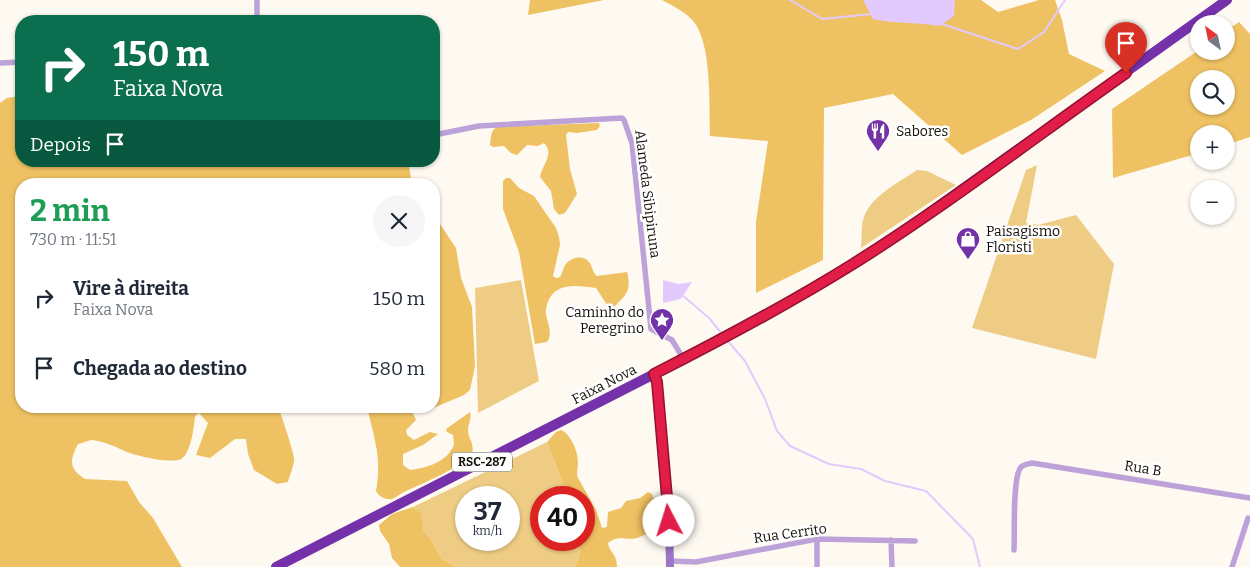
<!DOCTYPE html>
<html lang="pt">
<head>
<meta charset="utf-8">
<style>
  :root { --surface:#fff; --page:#f6f6f7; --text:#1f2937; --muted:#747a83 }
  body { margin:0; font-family:Bitter,serif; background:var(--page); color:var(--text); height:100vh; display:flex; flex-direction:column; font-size:19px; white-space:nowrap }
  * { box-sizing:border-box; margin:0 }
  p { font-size:16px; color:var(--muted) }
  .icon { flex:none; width:28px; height:28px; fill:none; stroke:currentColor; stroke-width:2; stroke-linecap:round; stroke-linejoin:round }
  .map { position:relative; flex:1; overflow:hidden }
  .side { position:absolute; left:15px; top:178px; width:425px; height:235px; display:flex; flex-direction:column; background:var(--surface); border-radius:20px; box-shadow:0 1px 4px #0004 }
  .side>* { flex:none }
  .guide { position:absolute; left:15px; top:15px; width:425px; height:152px; border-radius:20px; box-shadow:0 1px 4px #0004; background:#0b6e4f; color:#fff; overflow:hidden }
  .needle { width:32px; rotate:327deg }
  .controls { position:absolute; left:1190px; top:15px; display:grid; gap:10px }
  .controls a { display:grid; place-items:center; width:45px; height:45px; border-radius:50%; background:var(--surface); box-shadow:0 1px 4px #0004; font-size:25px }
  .speed { position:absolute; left:455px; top:486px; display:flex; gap:10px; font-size:25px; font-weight:700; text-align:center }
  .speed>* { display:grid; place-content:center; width:65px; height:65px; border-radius:50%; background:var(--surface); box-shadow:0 1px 4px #0004; line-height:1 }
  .speed small { font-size:12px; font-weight:400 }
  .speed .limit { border:8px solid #d22; background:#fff; color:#111 }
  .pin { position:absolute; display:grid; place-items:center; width:42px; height:42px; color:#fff; margin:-51px -21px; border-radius:50% 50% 50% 0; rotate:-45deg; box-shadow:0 0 5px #0007 }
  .pin .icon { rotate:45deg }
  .me { position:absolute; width:55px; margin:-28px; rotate:355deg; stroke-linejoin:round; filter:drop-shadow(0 0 4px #0008) }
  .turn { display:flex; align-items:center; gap:18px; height:105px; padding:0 15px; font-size:22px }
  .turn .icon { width:65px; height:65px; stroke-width:2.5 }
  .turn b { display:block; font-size:35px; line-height:42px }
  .then { display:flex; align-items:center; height:48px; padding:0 15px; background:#0003; gap:10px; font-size:19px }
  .round { display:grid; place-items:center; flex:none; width:52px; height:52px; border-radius:26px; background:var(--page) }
  .head { display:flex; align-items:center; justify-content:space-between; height:85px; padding:0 15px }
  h1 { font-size:30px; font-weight:700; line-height:38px; color:#1e9e55 }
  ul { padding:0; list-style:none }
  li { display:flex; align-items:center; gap:15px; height:70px; padding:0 15px }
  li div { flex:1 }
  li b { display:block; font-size:19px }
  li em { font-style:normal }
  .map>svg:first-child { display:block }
</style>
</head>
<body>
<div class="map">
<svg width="1250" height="567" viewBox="0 0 1250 567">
  <rect width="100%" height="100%" fill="#fefaf1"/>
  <!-- green -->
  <path fill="#efcc84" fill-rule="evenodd" d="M1037 165 1026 223 1038 225 1076 215 1114 264 1096 359 972 328 1026 170Z
    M917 170 927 171 956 185 861 248C862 239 861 229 863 220 869 197 898 183 917 170Z
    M521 280 539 381 478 413 475 288Z
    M547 442 568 497 541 498V540H580C579 549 581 560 574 567H457L442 559 430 538 424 532 421 515 413 507ZM466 498H509V540H466Z"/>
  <!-- forest -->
  <path fill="#eec162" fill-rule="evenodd" d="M530 0H604L528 15Z
    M662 0H981L998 12 1039 0H1055L1062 20 1069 54 1105 71 1031 120 962 155 893 94 824 108 823 260 756 293V222L768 141 710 136C709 106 712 45 694 22 686 12 673 6 662 0Z
    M1239 22 1250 34V137L1226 145V134H1199V153L1113 178 1112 109 1199 50V51H1226V31ZM1199 79H1226V106H1199Z
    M21 96V161H408L412 184H21V406H278C280 411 295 456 294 459 294 466 290 474 288 482L277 484 254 470 248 454 246 439H235L210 458 196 455 208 423 199 413 195 416C194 426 191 454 181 459 170 464 137 456 127 452 116 447 105 442 93 440 88 440 83 443 78 444 70 460 68 468 85 479L127 481 139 502 153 518 182 567H0V103L7 98Z
    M599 123 600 126 597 130 577 133 568 132 566 135 570 169 577 194 565 213 559 215 554 209 551 191 540 177C542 165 555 154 544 143L538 146 527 145 517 155 511 153 504 146 493 147 490 145C491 139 490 130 497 127Z
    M506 178H510L519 188 534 196 556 228 559 237 560 245 553 276 556 278 560 277C563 273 563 266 567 263 572 257 584 255 589 262 593 267 592 272 597 276L627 272C632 291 626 295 613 308H609L596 288C579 286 559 282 549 299 547 304 545 310 546 315 548 324 553 334 547 342L535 344 519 252 503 209V181Z
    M434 221H438L456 248 461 278 472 307 475 366 470 390 464 395 426 411 417 407 412 411 416 420 406 430 407 435 414 440 430 432 438 434 423 445 403 454V465L410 470C426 468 445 463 453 447 455 443 453 439 453 435L447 432 446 429 470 412C472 420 468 423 468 431 468 438 475 444 472 453 467 465 419 485 406 491 401 493 397 497 392 499 386 500 379 497 376 491 379 474 379 458 375 441 373 429 369 418 367 406H434Z
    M561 430C571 434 578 452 578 462 578 468 576 473 578 478L596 510 602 528 607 527 608 512 621 508 626 501 640 498 648 492 652 494C659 512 661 531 637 538 625 541 619 534 608 543 610 554 617 553 617 567H574C581 560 579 549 580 540H584V498L568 497 547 442 556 432Z
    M413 507 421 514 424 532 430 538 442 559 457 567H400L392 558 389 544 380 531 379 525 392 514Z"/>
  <!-- water -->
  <path fill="#e2cafe" d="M863 0H955L954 16 939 26C917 22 895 24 873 19Z
    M663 280 678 284 692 282 681 299 663 303Z"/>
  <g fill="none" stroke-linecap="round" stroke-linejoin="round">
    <!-- stream -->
    <path stroke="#e2cafe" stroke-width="2" d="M790 0 822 19 872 14
      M942 24 1018 49 1044 32 1065 0
      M681 294 709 318 722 334
      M727 340 745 361 765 399 777 431 790 446 829 464 861 469 885 481 926 491 973 539 980 567"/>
    <!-- street -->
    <path stroke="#bca2d9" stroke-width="5.5" d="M257 21V0
      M0 63 21 62
      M434 135 479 126 622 118 624 120 632 143 651 329 672 340 683 358
      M891 540 892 567
      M1014 550C1015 534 1012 477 1021 467 1024 464 1028 464 1032 463L1250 498
      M670 561 696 562 817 539 915 541
      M817 567V539
      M1232 567 1248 518"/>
    <!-- secondary -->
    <path stroke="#9d75c6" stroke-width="8" d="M654 374 657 382 669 521 670 567"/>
    <!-- highway -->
    <path stroke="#7431aa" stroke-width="10" d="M276 567 660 371 781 306 853 264 909 227 1227 0"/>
  </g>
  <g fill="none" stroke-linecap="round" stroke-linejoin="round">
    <!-- route casing -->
    <g stroke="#92132f" stroke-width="12">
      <path id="route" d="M669 521 657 382 654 374C721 340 789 304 853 264 947 205 1035 137 1126 73"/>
    </g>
    <!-- route -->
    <use href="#route" stroke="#e11d48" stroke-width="9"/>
  </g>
  <!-- icons -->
  <defs>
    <g id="restaurant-pin" transform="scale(1.25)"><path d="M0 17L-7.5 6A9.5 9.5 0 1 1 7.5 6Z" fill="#7333a7" stroke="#fff"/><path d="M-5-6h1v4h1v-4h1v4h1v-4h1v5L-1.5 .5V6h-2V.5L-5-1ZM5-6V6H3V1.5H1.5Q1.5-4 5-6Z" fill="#fff"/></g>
    <g id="shop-pin" transform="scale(1.25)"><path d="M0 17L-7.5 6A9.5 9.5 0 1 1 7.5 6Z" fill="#7333a7" stroke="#fff"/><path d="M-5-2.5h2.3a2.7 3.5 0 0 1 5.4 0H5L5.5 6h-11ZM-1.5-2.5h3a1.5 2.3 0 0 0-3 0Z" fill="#fff"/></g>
    <g id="sight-pin" transform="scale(1.25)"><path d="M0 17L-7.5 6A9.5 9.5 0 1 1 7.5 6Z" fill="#7333a7" stroke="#fff"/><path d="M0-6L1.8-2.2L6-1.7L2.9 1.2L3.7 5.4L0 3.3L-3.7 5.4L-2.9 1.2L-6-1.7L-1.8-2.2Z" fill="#fff"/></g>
  </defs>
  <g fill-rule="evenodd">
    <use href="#restaurant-pin" x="878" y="131"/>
    <use href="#shop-pin" x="968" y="239"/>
    <use href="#sight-pin" x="662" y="320"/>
  </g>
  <g text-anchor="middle" stroke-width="5" stroke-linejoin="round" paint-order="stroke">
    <!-- shield labels -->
    <rect fill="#fff" stroke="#5a5751" stroke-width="1" x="452" y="452.5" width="60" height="19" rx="4"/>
    <g font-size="12" font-weight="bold" fill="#130f07">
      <text x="482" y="466">RSC-287</text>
    </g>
    <!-- poi labels -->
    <g font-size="14" fill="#130f07" stroke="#fff" text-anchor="start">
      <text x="896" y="136">Sabores</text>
      <text x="986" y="236">Paisagismo<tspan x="986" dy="16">Floristi</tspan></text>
      <text x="644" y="317" text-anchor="end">Caminho do<tspan x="644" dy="16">Peregrino</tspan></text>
    </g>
    <!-- street labels -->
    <g font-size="14" fill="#130f07" stroke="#fff">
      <text transform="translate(648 194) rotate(83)" y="5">Alameda Sibipiruna</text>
      <text transform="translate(604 384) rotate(-27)" y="5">Faixa Nova</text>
      <text transform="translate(1143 468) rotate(9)" y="5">Rua B</text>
      <text transform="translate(790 533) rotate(-8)" y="5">Rua Cerrito</text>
    </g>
  </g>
</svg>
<div class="controls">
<a><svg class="needle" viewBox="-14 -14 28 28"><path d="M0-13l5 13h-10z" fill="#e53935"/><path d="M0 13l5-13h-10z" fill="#747a83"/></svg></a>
<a><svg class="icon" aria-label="search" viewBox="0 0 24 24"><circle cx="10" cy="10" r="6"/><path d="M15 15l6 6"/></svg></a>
<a>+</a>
<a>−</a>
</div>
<div class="speed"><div>37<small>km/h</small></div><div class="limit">40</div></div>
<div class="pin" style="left:1126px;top:73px;background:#d93025"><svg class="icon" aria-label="arrive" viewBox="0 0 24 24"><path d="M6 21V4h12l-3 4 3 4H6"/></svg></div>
<svg class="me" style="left:669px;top:521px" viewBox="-20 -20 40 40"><circle r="19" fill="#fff"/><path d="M0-13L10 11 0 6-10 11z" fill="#e11d48"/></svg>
<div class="guide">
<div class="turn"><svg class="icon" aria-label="right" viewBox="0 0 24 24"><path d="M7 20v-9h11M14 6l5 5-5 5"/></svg><div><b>150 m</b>Faixa Nova</div></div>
<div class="then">Depois<svg class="icon" aria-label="arrive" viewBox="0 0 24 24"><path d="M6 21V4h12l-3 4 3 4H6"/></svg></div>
</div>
<section class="side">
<div class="head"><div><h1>2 min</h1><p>730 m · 11:51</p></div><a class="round"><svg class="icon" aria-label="close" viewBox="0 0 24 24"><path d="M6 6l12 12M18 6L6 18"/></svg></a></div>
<ul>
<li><svg class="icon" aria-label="right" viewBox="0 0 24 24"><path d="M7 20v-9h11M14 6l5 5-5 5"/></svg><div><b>Vire à direita</b><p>Faixa Nova</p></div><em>150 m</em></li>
<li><svg class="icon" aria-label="arrive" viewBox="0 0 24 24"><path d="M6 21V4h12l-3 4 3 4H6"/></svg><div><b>Chegada ao destino</b></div><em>580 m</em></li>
</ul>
</section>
</div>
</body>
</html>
